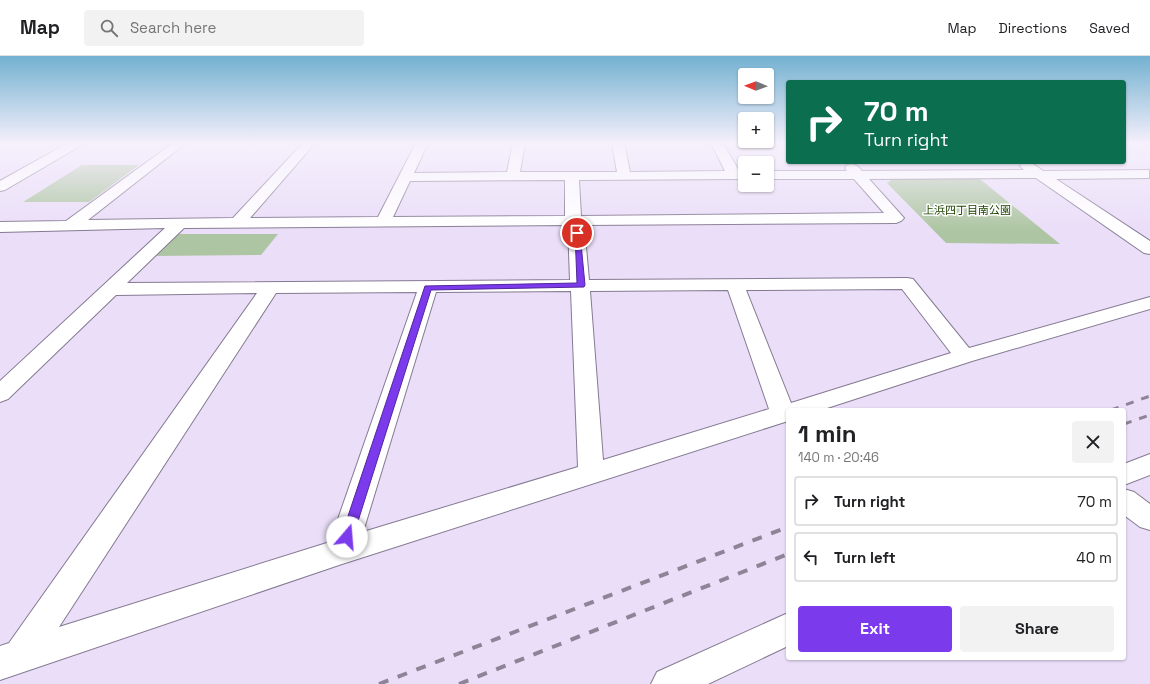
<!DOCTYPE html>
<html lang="en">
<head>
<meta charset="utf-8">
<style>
  :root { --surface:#fff; --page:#f2f2f2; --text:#202124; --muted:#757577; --line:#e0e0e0; --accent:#7c3aed }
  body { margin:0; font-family:"Space Grotesk","Noto Sans JP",sans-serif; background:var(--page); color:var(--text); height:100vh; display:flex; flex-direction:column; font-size:15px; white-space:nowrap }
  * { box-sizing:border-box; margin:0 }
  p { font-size:13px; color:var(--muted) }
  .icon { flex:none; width:22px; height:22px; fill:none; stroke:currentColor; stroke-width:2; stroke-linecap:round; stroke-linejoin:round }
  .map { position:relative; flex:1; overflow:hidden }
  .panel { position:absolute; left:786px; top:352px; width:340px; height:252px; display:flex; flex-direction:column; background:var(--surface); border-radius:4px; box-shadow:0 1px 3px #0004 }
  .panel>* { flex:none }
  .guide { position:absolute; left:786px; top:24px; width:340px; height:84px; border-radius:4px; box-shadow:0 1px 3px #0004; background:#0b6e4f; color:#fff; overflow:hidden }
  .needle { width:26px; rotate:271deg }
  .fabs { position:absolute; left:738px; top:12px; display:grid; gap:8px }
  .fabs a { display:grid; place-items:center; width:36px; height:36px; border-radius:4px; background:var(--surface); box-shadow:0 1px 3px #0004; font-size:20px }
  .pin { position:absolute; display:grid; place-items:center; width:34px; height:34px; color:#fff; margin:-17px; border:2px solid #fff; border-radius:50%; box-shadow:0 1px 4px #0007 }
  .me { position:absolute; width:44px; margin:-22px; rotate:18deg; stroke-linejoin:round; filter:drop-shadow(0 0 3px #0008) }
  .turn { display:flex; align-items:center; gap:14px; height:84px; padding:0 12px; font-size:18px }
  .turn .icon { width:52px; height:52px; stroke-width:2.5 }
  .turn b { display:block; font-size:28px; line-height:34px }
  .round { display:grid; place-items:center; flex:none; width:42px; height:42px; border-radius:4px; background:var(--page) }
  .head { display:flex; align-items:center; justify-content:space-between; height:68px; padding:0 12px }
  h1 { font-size:24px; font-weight:800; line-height:30px }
  .action { display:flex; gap:8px; margin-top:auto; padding:8px 12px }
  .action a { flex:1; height:46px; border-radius:4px; background:var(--accent); color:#fff; font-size:16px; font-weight:800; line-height:46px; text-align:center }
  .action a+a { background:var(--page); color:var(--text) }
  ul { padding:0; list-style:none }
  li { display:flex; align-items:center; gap:12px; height:50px; margin:0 8px 6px; padding:0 4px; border:2px solid var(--line); border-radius:4px }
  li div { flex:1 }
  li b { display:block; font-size:15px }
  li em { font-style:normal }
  header { display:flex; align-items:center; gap:24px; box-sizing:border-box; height:56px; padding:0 20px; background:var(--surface); border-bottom:1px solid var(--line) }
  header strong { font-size:19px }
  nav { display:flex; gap:22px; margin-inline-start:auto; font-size:14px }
  .search { width:280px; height:36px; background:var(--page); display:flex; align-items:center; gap:10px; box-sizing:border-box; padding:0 14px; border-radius:4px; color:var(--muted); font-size:15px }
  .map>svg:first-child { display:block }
</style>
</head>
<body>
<header>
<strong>Map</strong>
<div class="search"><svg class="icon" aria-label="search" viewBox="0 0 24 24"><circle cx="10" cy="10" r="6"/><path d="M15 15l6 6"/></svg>Search here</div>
<nav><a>Map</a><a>Directions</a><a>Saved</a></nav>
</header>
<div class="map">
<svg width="1150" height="628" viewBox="0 0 1150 628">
  <rect width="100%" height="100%" fill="#eadef8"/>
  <!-- green -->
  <path fill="#adc5a2" d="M82 109H139L89 146H23Z
    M892 123H980L1060 188 946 187 887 127Z
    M178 178H278L261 199 153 200Z"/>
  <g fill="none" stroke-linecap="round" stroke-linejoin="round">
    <!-- street casing -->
    <g stroke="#857a92" stroke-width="2">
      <path id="street" d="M68 87H82L80 90 5 134 0 135V125Z
        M173 87H186L88 164 233 162 303 87H315L250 162 378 161 416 87H428L414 117 507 116 513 87H525L520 116H617L612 87H624L630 116 725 115 711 87H723L739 115H745V123L579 124 581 160 884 157 854 123H767V115H847L845 112 847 109C854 107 857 109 862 115L1024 114 1020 110 1022 107C1031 105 1036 110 1043 115L1149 114V122L1056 123 1150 185V198L1144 197 1036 122 869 123 904 162 901 165 896 167 584 169 589 224 907 222 913 223 969 292 1150 241V253L972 305 821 354H788V365L342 508 0 624V590L9 587 257 237 116 239 8 343 0 346V325L165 172 0 176V166L66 165ZM565 124V160L393 161 410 125ZM568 169 570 224 127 227 184 172ZM902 233 951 297 791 347 746 234ZM728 234 769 353 603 404 590 235ZM571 235 578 411 363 476 436 236ZM417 236 330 486 59 571 276 237Z
        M1150 398V419L1124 429V408Z
        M1124 433 1134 436 1150 448V474L1140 471 1124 459Z
        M788 557V590L708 628H651L657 616Z"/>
    </g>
    <!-- street -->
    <use href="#street" fill="#fff" fill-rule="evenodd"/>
    <!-- rail-far1 -->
    <path stroke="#8d8597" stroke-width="3" stroke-dasharray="8 8" stroke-linecap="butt" d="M1111 354 1150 340
      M1124 368 1150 359"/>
    <!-- rail -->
    <path stroke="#8d8597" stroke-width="4" stroke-dasharray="10 10" stroke-linecap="butt" d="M379 628 788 471
      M459 628 788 498"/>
  </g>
  <!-- sky -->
  <linearGradient id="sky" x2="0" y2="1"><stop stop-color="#73b1d0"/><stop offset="0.5" stop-color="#f6f0fc"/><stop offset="1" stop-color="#f6f0fc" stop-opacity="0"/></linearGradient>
  <rect width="1150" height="175" fill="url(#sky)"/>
  <!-- route -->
  <path fill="#7c3aed" stroke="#51269a" d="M575 176 580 177 585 229 584 231 431 234 353 481 351 484 347 486 343 484 341 481 425 230 577 227Z"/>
  <g text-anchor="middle" stroke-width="3" stroke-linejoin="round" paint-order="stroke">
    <!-- far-park labels -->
    <g font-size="11" fill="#1d4300" stroke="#fff">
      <text x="967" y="158">上浜四丁目南公園</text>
    </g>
  </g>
</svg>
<div class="fabs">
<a><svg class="needle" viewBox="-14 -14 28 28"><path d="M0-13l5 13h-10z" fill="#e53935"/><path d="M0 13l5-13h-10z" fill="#757577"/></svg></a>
<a>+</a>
<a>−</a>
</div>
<div class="pin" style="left:577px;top:177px;background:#d93025"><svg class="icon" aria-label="arrive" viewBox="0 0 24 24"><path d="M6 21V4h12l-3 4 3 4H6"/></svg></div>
<svg class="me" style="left:347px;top:481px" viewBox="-20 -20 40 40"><circle r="19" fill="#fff"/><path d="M0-13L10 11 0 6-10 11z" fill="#7c3aed"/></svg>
<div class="guide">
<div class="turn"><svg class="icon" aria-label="right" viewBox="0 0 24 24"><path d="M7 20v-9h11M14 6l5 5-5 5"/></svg><div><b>70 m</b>Turn right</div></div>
</div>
<section class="panel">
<div class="head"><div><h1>1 min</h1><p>140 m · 20:46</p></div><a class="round"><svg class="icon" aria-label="close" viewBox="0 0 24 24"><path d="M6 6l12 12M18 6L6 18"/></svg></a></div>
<ul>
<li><svg class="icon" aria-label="right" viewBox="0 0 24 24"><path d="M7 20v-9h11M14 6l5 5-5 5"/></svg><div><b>Turn right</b></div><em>70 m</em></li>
<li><svg class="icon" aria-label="left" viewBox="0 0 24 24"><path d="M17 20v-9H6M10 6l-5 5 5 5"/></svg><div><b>Turn left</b></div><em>40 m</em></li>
</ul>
<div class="action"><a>Exit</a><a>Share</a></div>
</section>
</div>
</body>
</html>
